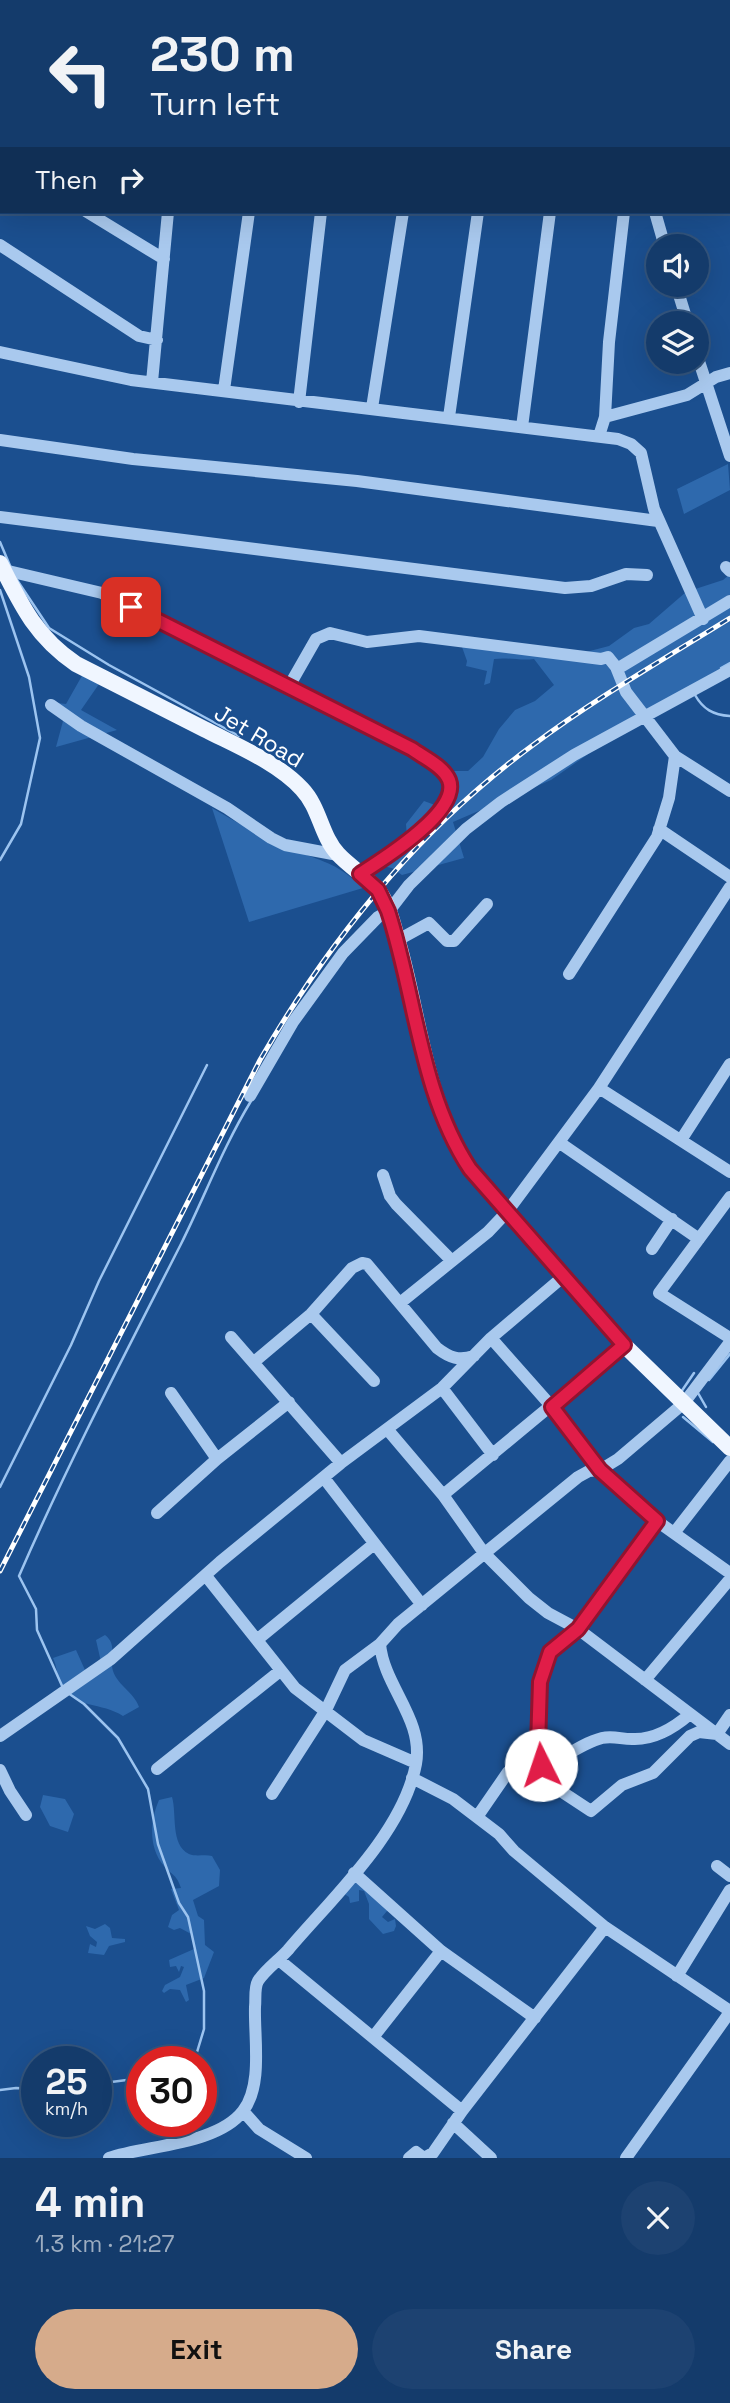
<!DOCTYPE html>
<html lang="en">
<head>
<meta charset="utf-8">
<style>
  :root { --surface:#143b6b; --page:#1d4271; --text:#f1f3f6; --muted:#9dadc1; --line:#33557e; --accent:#d6ab8b }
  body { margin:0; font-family:"Space Grotesk",sans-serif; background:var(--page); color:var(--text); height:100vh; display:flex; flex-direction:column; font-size:26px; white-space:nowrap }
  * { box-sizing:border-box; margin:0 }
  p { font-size:23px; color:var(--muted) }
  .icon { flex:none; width:38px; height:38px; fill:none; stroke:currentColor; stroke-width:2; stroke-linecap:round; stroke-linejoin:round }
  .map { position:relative; height:2158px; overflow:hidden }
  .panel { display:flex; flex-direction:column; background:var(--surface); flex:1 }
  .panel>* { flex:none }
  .hud { position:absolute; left:0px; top:0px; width:732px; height:214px; box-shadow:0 7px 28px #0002,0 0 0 2px var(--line); background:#143b6b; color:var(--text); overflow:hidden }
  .fabs { position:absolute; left:646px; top:234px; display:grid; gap:14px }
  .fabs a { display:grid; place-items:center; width:63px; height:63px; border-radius:50%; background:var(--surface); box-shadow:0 7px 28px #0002,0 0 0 2px var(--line); font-size:35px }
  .speed { position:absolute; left:21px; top:2046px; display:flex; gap:14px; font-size:35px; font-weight:700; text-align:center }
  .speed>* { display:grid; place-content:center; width:91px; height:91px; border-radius:50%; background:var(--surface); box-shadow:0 7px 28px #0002,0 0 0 2px var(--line); line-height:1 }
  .speed small { font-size:18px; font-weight:400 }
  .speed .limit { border:10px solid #d22; background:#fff; color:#111 }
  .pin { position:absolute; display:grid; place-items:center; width:60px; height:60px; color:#fff; margin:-30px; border-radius:14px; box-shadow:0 4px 10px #0006 }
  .me { position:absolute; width:77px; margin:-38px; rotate:356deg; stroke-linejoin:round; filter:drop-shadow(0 0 5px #0008) }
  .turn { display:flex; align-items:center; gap:24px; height:147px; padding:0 35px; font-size:32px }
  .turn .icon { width:91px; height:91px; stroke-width:2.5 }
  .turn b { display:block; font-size:49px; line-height:60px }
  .then { display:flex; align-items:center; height:66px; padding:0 35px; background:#0003; gap:14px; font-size:26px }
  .round { display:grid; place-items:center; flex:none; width:74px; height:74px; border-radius:37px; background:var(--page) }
  .head { display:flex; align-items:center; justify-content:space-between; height:119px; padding:0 35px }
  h1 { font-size:42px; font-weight:700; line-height:52px }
  .button { display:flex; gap:14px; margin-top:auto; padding:14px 35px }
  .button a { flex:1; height:80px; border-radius:42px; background:var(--accent); color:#111; font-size:28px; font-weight:700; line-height:80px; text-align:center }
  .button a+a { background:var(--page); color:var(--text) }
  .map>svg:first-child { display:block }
</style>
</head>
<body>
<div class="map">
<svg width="730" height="2158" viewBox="0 0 730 2158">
  <rect width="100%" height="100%" fill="#1b4f8f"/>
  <!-- green -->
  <path fill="#2e69ad" d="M728 464 730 490 684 514 677 489Z
    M730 574V674L594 750 551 780 453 822 464 858 402 875 392 868 382 866 379 859 392 845 407 837 406 824 424 801 435 805 444 793 452 817 450 771H468L483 757 499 729 515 710 535 701 554 685 534 659C520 661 508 657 494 659L490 683 484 685 487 671 466 666 467 661 462 647 586 652 609 646 634 628 649 624 686 592 723 580Z
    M83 674 99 684 81 710 117 730 56 747 63 721 58 703 66 704Z
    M212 808C239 824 267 839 296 851 327 863 338 864 363 888L249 922Z
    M105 1635C118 1645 109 1658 113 1671 118 1686 134 1692 139 1707L123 1716C102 1702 74 1709 61 1684 57 1677 57 1666 53 1658L76 1650 85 1670 101 1662 96 1640Z
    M43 1795 65 1799 74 1814 68 1832 50 1826 40 1807Z
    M172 1797C177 1813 170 1845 189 1854 196 1857 205 1854 212 1856L220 1870 219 1886 193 1900 198 1916 204 1920 205 1945 214 1952 204 1978 186 1985 189 2000 186 2002 180 1990 170 1989 164 1993 162 1991 165 1985 180 1977 184 1967 181 1966 179 1972 176 1966 170 1967 169 1960 194 1949 193 1935 180 1928 174 1930 168 1927 172 1915 179 1910 171 1889 181 1888C177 1875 172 1875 164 1866 148 1847 150 1821 159 1800Z
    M358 1878 393 1912 387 1911 382 1917 388 1922 395 1919 396 1926 394 1931 383 1934 369 1919V1904L364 1891 359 1890V1901L350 1903 349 1897 343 1893Z
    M105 1924 110 1928 112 1938 125 1939V1942L109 1946 104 1955 88 1953 90 1944 96 1947 97 1942 90 1936 86 1926 95 1929Z"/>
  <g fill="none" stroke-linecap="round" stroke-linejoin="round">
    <!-- stream -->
    <path stroke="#9cc4f0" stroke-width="2.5" d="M0 542 11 568
      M17 580 49 628 109 665 239 736
      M0 590 29 677 40 738 21 824 0 860
      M721 668 730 663
      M695 695C703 709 713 715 730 716
      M709 1380 730 1354
      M681 1392 694 1373
      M698 1393 706 1407
      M683 1417 713 1442
      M0 1487 71 1345 99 1281 207 1065
      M63 1688 37 1630 36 1609 19 1576C68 1463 125 1354 181 1244 205 1196 223 1147 251 1101
      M68 1693 84 1704 118 1738 148 1789 158 1844 179 1903 188 1917 204 1991V2029L194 2062
      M96 2084 142 2078
      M0 2090 16 2088 37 2089"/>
    <!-- minor -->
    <path stroke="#a9c9ee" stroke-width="12" d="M23 0 26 2
      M169 0 172 2
      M444 0V2
      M665 0 666 2
      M0 72 2 73
      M0 159 2 160
      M730 205V206
      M87 212 164 259
      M655 212 665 247
      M0 245 139 336 157 340
      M676 285 688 324
      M0 352 131 380 618 439 631 444 641 453 654 509 703 619
      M696 352 730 456
      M152 382 168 212
      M224 390 249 212
      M299 402 321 212
      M372 408 403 212
      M449 417 478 212
      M605 417 609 342 624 212
      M522 427 550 212
      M599 436 605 417 687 395 716 377 730 373
      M0 440 133 459 357 481 658 521
      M0 517 565 588 591 586 626 574 647 575
      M726 567 730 571
      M4 570 102 593 131 607 412 749C423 757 443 766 449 780 461 811 382 860 360 874
      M617 669 730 601
      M288 688 316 639 330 633 367 642 419 636 601 659 608 657 616 667 626 692 675 756 730 791
      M51 705 81 726 227 808 271 838 285 845 338 855
      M659 829 730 877
      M398 940 429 923 447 941H454L487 904
      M569 974 657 837 669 798 675 756
      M599 1088 730 1172
      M250 1096 293 1022 343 953 378 917 389 911 409 885 466 829 501 802 574 755 730 670
      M681 1140 730 1064
      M560 1143 699 1239
      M383 1175 390 1196 396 1204 452 1261
      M730 1197 659 1293 730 1338
      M652 1249 672 1219
      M400 1303 488 1232 507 1212 599 1088 730 887
      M311 1314 374 1381
      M231 1337 341 1463
      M491 1338 552 1407 600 1470 657 1521 730 1573
      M254 1362 311 1314 352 1268 362 1263 367 1264 437 1348C450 1358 459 1361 474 1356
      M442 1388 493 1455
      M171 1393 217 1459
      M387 1429 443 1495 484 1553 529 1598 548 1613 578 1629 730 1744
      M324 1478 422 1605
      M443 1495 624 1345
      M157 1513 217 1459 289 1402
      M657 1521C632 1556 607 1592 581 1626 572 1637 555 1642 548 1654 532 1684 536 1751 547 1782L591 1811 622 1785 653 1773 690 1736 699 1732 717 1734 730 1715
      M674 1533 730 1461
      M206 1576 295 1688 363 1740 416 1763
      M258 1639 374 1544
      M645 1680 730 1579
      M0 1736 111 1659 220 1562 341 1463 442 1388 491 1338 564 1276
      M157 1769 280 1671
      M542 1769C562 1759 582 1743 602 1738 614 1735 623 1740 635 1739 656 1739 675 1727 690 1714
      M0 1770 10 1791 26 1815
      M412 1778 453 1799 499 1834 514 1851 605 1927 730 2011
      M272 1794 326 1710 345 1670 380 1644 398 1624 578 1477 589 1471 600 1470 618 1459 684 1403 730 1342
      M477 1817 508 1772 538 1746
      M717 1866 730 1876
      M354 1873 441 1951 535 2018
      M279 1960 462 2111
      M677 1976 730 1890
      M374 2036 441 1951
      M243 2111 259 2129 306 2158
      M453 2123 491 2158
      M109 2158C147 2145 217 2145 243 2111 263 2085 254 2038 255 2007 256 1999 254 1988 258 1981 265 1970 279 1960 288 1950 332 1898 403 1833 416 1764 424 1719 384 1687 380 1644
      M409 2158 416 2152 424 2158 433 2153 462 2111 605 1927
      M626 2158 730 2012"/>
    <!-- major -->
    <path stroke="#f0f6ff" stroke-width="16" d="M0 563C21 605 36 637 76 664 119 686 161 707 204 729 237 746 277 762 302 789 320 808 321 836 338 854 350 867 366 876 377 889 388 902 393 923 397 938 420 1017 424 1099 470 1169L624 1345 730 1448"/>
    <!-- rail casing -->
    <g stroke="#fff" stroke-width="5">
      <path id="rail" d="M0 1571 260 1060C330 939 420 828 533 745 596 698 664 659 730 618"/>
    </g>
    <!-- rail -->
    <use href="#rail" stroke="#1b4f8f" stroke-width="2.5" stroke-dasharray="8" stroke-linecap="butt"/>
  </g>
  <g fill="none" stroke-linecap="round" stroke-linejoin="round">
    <!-- route casing -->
    <g stroke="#92132f" stroke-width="18">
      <path id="route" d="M131 607 412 749C423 757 443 766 449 780 461 811 382 860 360 874L378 890 388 911C416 997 420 1093 470 1169L624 1345 552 1407 600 1470 657 1521 578 1629 550 1652 540 1682 538 1746 541 1765"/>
    </g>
    <!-- route -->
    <use href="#route" stroke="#e11d48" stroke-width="12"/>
  </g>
  <g text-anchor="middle" stroke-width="5" stroke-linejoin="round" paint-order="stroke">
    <!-- street labels -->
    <g font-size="23" fill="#fff" stroke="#1b4f8f">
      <text transform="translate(259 736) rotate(31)" y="8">Jet Road</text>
    </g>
  </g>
</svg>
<div class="fabs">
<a><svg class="icon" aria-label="sound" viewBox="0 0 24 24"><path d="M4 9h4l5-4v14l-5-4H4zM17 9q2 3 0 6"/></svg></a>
<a><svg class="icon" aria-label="layers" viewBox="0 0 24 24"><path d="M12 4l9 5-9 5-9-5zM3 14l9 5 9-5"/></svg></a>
</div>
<div class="speed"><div>25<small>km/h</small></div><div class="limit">30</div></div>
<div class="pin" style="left:131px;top:607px;background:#d93025"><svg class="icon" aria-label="arrive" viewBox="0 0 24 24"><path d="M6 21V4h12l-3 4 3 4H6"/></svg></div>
<svg class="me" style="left:541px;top:1765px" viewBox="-20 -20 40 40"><circle r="19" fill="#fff"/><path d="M0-13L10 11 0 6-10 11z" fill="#e11d48"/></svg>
<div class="hud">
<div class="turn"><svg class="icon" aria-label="left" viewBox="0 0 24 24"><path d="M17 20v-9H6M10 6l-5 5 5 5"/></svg><div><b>230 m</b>Turn left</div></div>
<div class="then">Then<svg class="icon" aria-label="right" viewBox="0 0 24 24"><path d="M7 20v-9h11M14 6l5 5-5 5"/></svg></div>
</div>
</div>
<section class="panel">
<div class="head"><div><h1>4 min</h1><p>1.3 km · 21:27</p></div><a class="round"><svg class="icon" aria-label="close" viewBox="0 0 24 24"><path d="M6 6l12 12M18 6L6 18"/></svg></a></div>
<div class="button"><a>Exit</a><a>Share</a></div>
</section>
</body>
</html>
